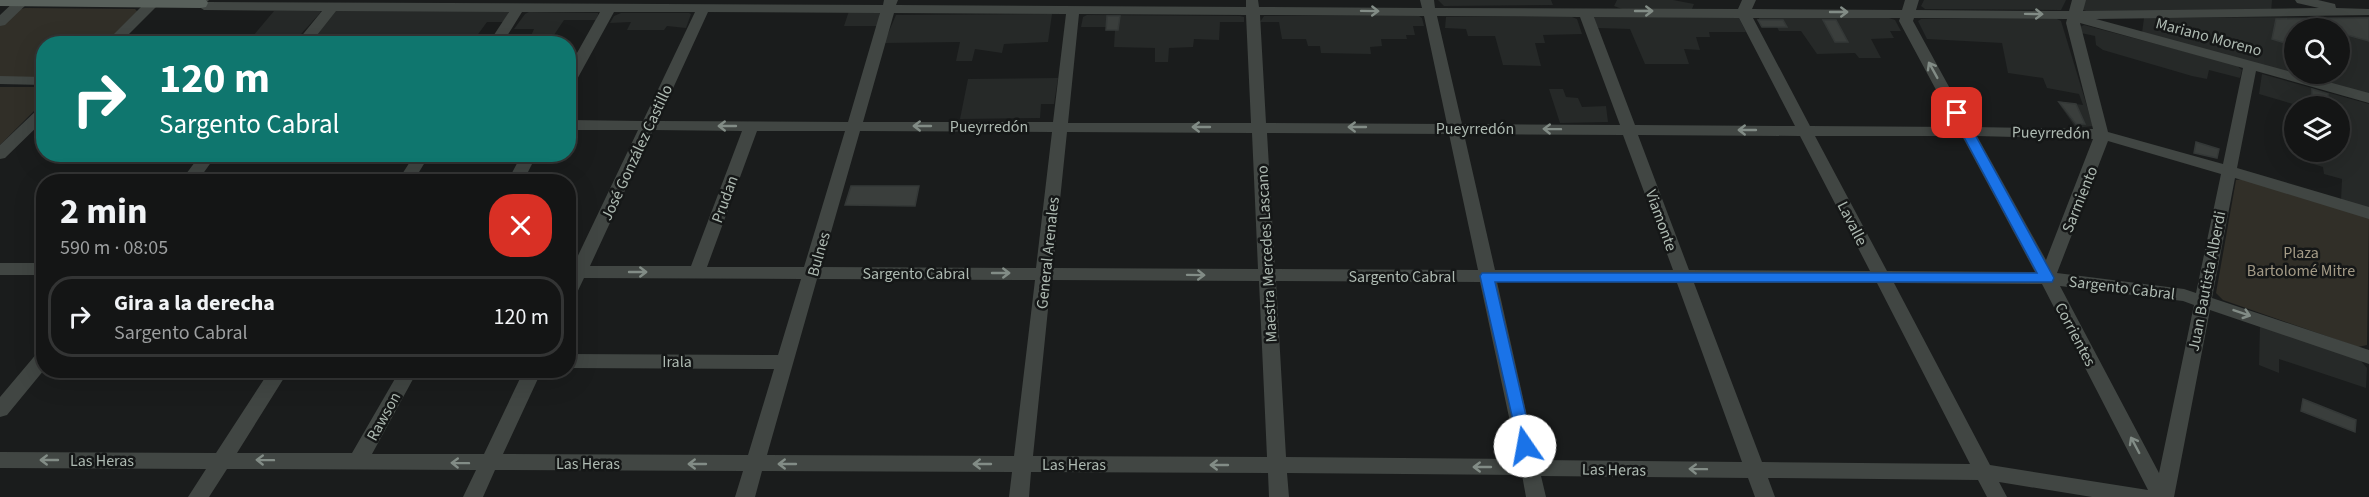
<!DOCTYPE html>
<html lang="es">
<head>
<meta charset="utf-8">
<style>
  :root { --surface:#141515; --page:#1d1e1e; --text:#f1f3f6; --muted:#9d9fa0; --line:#333434 }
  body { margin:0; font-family:"Source Sans 3",sans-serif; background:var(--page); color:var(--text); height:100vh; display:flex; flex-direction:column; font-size:22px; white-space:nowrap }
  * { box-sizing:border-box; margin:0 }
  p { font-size:20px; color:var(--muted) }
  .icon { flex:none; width:33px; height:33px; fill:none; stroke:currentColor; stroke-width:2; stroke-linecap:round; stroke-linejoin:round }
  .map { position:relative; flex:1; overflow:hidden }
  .details { position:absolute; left:36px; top:174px; width:540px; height:204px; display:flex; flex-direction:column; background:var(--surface); border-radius:24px; box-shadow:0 6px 24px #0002,0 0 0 2px var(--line) }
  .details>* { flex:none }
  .hud { position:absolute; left:36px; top:36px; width:540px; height:126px; border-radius:24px; box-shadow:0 6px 24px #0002,0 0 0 2px var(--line); background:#0f766e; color:#fff; overflow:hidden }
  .tools { position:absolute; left:2284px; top:18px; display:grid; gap:12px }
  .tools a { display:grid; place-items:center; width:66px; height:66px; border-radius:50%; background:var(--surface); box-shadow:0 6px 24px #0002,0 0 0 2px var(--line); font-size:30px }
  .pin { position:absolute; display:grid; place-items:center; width:51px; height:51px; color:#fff; margin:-26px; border-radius:12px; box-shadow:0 3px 9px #0006 }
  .me { position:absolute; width:66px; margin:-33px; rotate:348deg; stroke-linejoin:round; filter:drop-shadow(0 0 4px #0008) }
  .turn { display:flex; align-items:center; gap:21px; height:126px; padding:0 24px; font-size:27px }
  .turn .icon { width:78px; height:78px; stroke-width:2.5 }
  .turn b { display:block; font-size:42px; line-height:51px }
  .round { display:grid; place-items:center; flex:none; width:63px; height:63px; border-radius:24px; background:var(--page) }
  .overview { display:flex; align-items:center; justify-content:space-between; height:102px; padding:0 24px }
  h1 { font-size:36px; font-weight:700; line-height:45px }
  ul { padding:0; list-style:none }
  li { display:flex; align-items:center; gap:18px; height:81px; margin:0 12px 9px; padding:0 12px; border:3px solid var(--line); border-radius:24px }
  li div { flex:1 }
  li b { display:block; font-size:22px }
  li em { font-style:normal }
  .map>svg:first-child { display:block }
</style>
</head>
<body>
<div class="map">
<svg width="2369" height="497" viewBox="0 0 2369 497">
  <rect width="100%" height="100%" fill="#1a1c1c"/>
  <!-- built -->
  <path fill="#262928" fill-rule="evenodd" d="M1438 0H1551L1553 5 1444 6Z
    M1617 0H1673L1694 4 1692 9H1622L1614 6Z
    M1924 0H2066L2061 10 1925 9 1921 6Z
    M2083 0H2272L2271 13 2089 12 2083 10Z
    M335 10 508 11 509 15 505 22H487L476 37H447L442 43H354L360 36 312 35Z
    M274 11H320L321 12 293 43H247Z
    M849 11 880 12 878 26H844Z
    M529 12 598 13V15L596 20H564L552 38H530L534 29H514L525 14Z
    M621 13H689L691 14 686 28 667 26 664 30H627L631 22 610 23 614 16Z
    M1052 14 1048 42 1004 44 1002 53 975 49 972 61H956L960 42 884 43 896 15Z
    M1737 14 1746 32H1709L1710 37H1696L1700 50 1684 49 1689 64H1645L1630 29 1598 28 1594 18 1596 15Z
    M1087 15 1240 16 1244 17V22H1220L1219 40 1194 39 1193 47 1169 48 1168 62H1155V48L1114 47 1115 30H1106V27H1081L1083 17Z
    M1264 16H1419L1422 18 1424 26H1413L1415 35H1406L1407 39H1381L1382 46 1370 47 1371 54 1321 53 1320 46H1308L1306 39H1282L1279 22H1260Z
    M1446 17H1572L1577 19 1582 34 1543 35 1545 43H1535L1541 66 1503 65 1495 36H1468L1466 29 1445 28Z
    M1760 17 1889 18 1895 20 1901 31H1890L1894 38 1871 39 1881 58H1859L1855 53 1817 54 1801 31H1779L1777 27H1761L1758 20Z
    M2369 17V94L2142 33 2144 18ZM2295 28H2340V74H2295Z
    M1921 19H2057L2061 21 2093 126 2076 128 2057 101 2083 105 2079 94 2047 88 2043 78 2008 73 2002 43 1927 39 1918 21Z
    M2084 25 2236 65 2242 70 2240 78 2209 70 2207 79 2192 76 2103 50 2096 45 2095 36 2081 33 2080 27Z
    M2262 74 2369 104V209L2341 200 2342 179 2324 174 2323 167 2310 163 2311 152H2340V106H2300L2259 94Z
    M1058 78 1054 104H1041L1040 118 960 119 968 79Z
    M1549 89H1563L1566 97 1578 98 1582 107 1606 106 1608 122 1560 123Z
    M2260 324 2360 360 2367 368 2366 388 2279 359V373L2259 365Z"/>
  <!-- green -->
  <path fill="#312f28" d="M25 8 135 9 138 12 106 43 44 44 43 78H0V25L18 10Z
    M0 87H43V102L0 145Z
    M2243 179 2369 217 2367 345 2358 347 2223 300 2216 293 2236 180Z"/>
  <!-- building -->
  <path fill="#3a3e3c" stroke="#343837" stroke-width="1.5" d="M1107 16H1120L1118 30H1106Z
    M2369 18V41L2340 33V28H2295V46L2272 39 2276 19Z
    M1758 20H1783L1787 27H1762Z
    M1823 20H1836L1848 42H1835Z
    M2312 89 2328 94 2327 106 2312 104Z
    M2059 102 2076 104 2085 124H2076Z
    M2196 142 2219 149 2217 158 2194 153Z
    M851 186H919L915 206 845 205Z
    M2303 399 2356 420 2355 432 2301 411Z"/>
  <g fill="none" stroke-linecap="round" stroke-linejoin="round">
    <!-- minor -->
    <path fill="#414643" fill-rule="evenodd" d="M16 0 30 1 5 25 0 26V15Z
      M148 0 161 2 119 44H104Z
      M195 0H209L207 2 883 5 884 0H898L896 5 1246 7V0H1258L1259 7 1422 8 1420 0H1434L1435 8 1738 9 1742 0H1756L1752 9 1902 10 1905 0H1919L1916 10 2050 11H2069L2072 0H2086L2083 11 2319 8 2297 3 2295 0H2318L2335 4 2336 8 2369 9V15L2096 19 2369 93V103L2256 71 2237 168 2369 207V219L2235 178 2212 298 2369 350V364L2210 310 2174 497H2092L1999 482 2007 497H1987L1978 480 1768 478 1775 497H1755L1748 478 1541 476 1546 497H1526L1522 475 1287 473 1289 497H1269L1268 473 1031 472 1029 497H1009L1012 472 762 471 755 497H735L743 471 495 470 483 497H463L476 470 227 469 209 497H188L206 469 0 468V452L216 453 270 370H289L237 453H352L400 370H418L372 454H484L524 370H542L503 454 748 455 774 369 568 368V354L778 355 801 279 584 278 574 299 568 301V266H573L638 130H568V120L643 121 695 12H614L575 83 568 87V69L600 12H522L502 44H488L509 12 336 11 310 44H295L322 11 204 10 193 3ZM708 12 880 13 848 122 658 121ZM894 13 1066 14 1053 122H863ZM1079 14 1246 15 1251 123H1068ZM1260 15 1424 16 1447 124 1266 123ZM1437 16 1580 17 1620 125 1462 124ZM1594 17 1739 18 1795 126 1635 125ZM1753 18H1900L1899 21 1956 127 1810 126ZM1914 18 2067 19 2066 23 2093 129 1971 127 1913 21ZM2080 23 2243 68 2223 164 2108 132ZM653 130 742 131 691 266H590ZM757 131H845L804 267H707ZM860 131 1052 132 1036 268 821 267ZM1067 132 1252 133 1258 269 1053 268ZM1267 133 1449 134 1478 270 1275 269ZM1464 134 1623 135 1673 270H1495ZM1638 135 1800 136 1870 271 1689 270ZM1815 136H1962L2035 272 1887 271ZM1977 136 2093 139 2046 260ZM2108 141 2221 174 2196 293 2184 289 2057 273ZM817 279 1035 280 1014 456 767 455ZM1051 280 1259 281 1267 457 1033 456ZM1276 281 1480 282 1518 459 1286 457ZM1497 282 1677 283 1742 462 1537 460ZM1694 283H1877L1970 464 1762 462ZM1894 283 2042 284 2148 490 1990 465ZM2060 286 2183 301 2194 305 2159 473Z
      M0 76 44 77V85L0 84Z
      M44 106V120L5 158 0 159V145L39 108Z
      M201 154H217L197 182H180Z
      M415 154H430L413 182H397Z
      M522 154H537L523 182H507Z
      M0 263H44V275H0Z
      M44 350V370L7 415 0 417V397L38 352Z"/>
    <!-- major -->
    <path fill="#58605b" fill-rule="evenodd" d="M0 0H206L208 3 206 7 200 8 0 6Z"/>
  </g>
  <!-- one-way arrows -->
  <defs><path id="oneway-shaft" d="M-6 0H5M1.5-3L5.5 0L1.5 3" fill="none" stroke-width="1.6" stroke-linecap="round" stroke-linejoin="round" transform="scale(1.5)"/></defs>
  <g stroke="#828c86">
    <use href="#oneway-shaft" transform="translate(1370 11) rotate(1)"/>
    <use href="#oneway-shaft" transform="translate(1644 11)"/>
    <use href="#oneway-shaft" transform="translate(1839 12)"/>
    <use href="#oneway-shaft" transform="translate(2034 14) rotate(1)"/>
    <use href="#oneway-shaft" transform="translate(1933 70) rotate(-119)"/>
    <use href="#oneway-shaft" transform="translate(727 126) rotate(-180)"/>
    <use href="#oneway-shaft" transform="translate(922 126) rotate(-180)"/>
    <use href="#oneway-shaft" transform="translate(1201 127) rotate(-180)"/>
    <use href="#oneway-shaft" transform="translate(1357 127) rotate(-180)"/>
    <use href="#oneway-shaft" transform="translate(1552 129) rotate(-179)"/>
    <use href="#oneway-shaft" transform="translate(1747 130) rotate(-180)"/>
    <use href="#oneway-shaft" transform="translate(638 272)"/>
    <use href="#oneway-shaft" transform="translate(1001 273)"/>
    <use href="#oneway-shaft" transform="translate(1196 275) rotate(1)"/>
    <use href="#oneway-shaft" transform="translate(2242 313) rotate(19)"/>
    <use href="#oneway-shaft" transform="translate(2135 445) rotate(-118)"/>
    <use href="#oneway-shaft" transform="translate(49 460) rotate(180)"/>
    <use href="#oneway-shaft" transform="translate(265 460) rotate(-179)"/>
    <use href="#oneway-shaft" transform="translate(460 463) rotate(-179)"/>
    <use href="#oneway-shaft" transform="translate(697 464) rotate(-180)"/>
    <use href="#oneway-shaft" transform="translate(787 464) rotate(-180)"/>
    <use href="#oneway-shaft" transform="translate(982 464) rotate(-180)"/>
    <use href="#oneway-shaft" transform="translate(1219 465) rotate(-180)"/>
    <use href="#oneway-shaft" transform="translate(1482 467) rotate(-180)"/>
    <use href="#oneway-shaft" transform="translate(1698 469) rotate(-179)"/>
  </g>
  <!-- route -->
  <path fill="#1a73e8" stroke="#114b97" stroke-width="1.5" d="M1957 109 1963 113 2054 278 2052 282H1495L1533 446 1531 451 1525 453 1520 451 1480 276 1482 273H2037L1951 113Z"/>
  <g text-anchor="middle" stroke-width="5" stroke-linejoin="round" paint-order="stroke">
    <!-- street labels -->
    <g font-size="16" fill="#aebab2" stroke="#151717">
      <text transform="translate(2209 36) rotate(15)" y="6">Mariano Moreno</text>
      <text x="989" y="132">Pueyrredón</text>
      <text x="1475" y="134">Pueyrredón</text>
      <text transform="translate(2051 132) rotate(1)" y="6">Pueyrredón</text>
      <text transform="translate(636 152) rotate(-65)" y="6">José González Castillo</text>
      <text transform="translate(724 199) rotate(-70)" y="6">Prudan</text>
      <text transform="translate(2079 199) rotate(-68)" y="6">Sarmiento</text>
      <text transform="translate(1662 220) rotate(70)" y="6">Viamonte</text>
      <text transform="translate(1853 223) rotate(63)" y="6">Lavalle</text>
      <text transform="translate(1047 253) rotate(-84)" y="6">General Arenales</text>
      <text transform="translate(818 254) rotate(-74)" y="6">Bulnes</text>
      <text transform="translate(1266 254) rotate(-93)" y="6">Maestra Mercedes Lascano</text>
      <text x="916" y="279">Sargento Cabral</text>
      <text x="1402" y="282">Sargento Cabral</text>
      <text transform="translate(2206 281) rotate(-79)" y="6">Juan Bautista Alberdi</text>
      <text transform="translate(2122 287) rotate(7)" y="6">Sargento Cabral</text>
      <text transform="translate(2076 334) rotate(62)" y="6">Corrientes</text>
      <text x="677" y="367">Irala</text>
      <text transform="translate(383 416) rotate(-61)" y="6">Rawson</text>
      <text x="102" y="466">Las Heras</text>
      <text x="588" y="469">Las Heras</text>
      <text x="1074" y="470">Las Heras</text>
      <text transform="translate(1614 469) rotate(1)" y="6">Las Heras</text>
    </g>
    <!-- park labels -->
    <g font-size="16" fill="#a49b87" stroke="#151717">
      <text x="2301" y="258">Plaza<tspan x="2301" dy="18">Bartolomé Mitre</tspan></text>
    </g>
  </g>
</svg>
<div class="tools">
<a><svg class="icon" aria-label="search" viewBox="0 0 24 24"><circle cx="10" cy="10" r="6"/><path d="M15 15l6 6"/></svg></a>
<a><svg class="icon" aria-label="layers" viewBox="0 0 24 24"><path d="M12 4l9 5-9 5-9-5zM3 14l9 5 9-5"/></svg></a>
</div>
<div class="pin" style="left:1957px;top:113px;background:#d93025"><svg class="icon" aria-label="arrive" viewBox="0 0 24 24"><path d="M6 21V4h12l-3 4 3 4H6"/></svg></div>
<svg class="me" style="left:1525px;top:446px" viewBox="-20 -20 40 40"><circle r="19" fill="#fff"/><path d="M0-13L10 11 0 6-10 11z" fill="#1a73e8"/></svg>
<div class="hud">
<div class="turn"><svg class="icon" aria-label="right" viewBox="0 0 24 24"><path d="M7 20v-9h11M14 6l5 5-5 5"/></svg><div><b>120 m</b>Sargento Cabral</div></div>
</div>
<section class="details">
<div class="overview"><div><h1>2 min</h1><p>590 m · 08:05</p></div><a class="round" style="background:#d93025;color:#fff"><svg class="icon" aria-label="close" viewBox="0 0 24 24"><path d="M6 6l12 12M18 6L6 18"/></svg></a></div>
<ul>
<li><svg class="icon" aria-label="right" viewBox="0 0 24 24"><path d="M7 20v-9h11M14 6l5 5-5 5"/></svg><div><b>Gira a la derecha</b><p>Sargento Cabral</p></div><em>120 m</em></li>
</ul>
</section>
</div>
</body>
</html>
